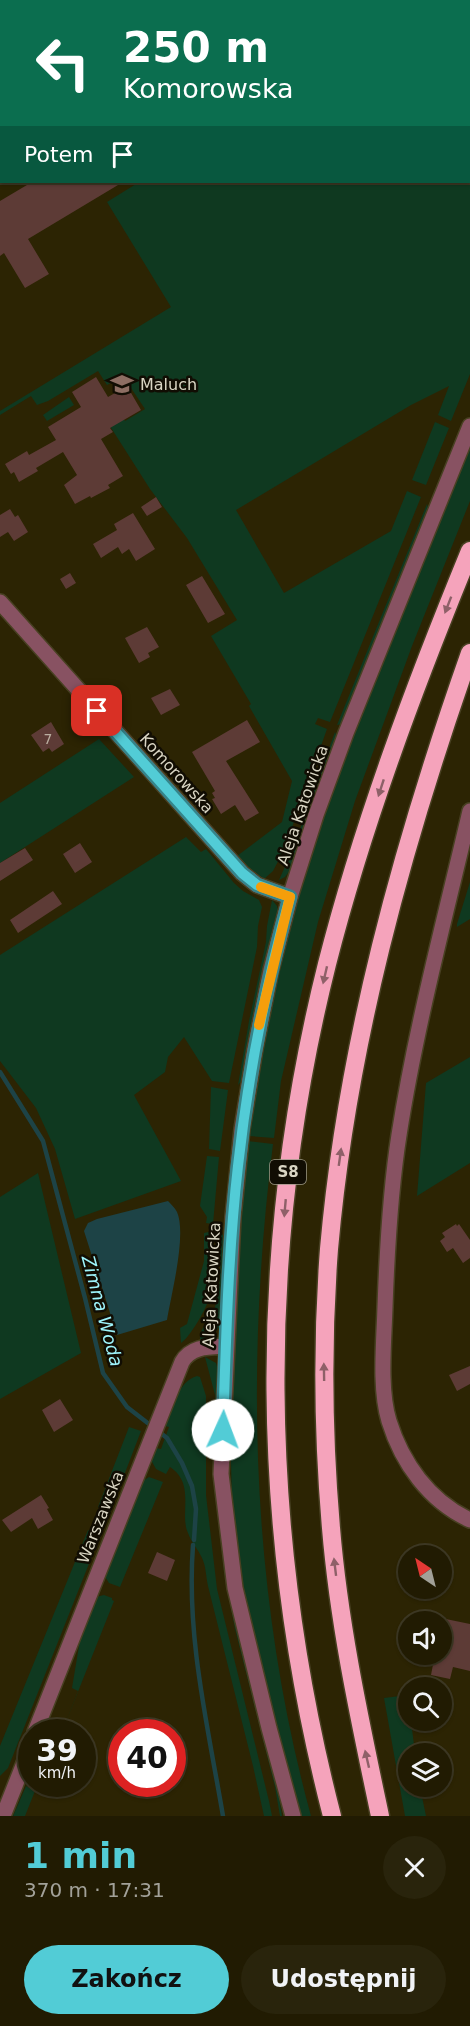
<!DOCTYPE html>
<html lang="pl">
<head>
<meta charset="utf-8">
<style>
  :root { --surface:#211b02; --page:#29240c; --text:#f1f3f6; --muted:#a2a199; --line:#3e3924; --accent:#52ccd6 }
  body { margin:0; font-family:"DejaVu Sans",sans-serif; background:var(--page); color:var(--text); height:100vh; display:flex; flex-direction:column; font-size:22px; white-space:nowrap }
  * { box-sizing:border-box; margin:0 }
  p { font-size:20px; color:var(--muted) }
  .icon { flex:none; width:33px; height:33px; fill:none; stroke:currentColor; stroke-width:2; stroke-linecap:round; stroke-linejoin:round }
  .map { position:relative; height:1816px; overflow:hidden }
  .sheet { display:flex; flex-direction:column; background:var(--surface); flex:1 }
  .sheet>* { flex:none }
  .hud { position:absolute; left:0px; top:0px; width:471px; height:183px; box-shadow:0 2px 4px #0004,0 0 0 2px var(--line); background:#0b6e4f; color:#fff; overflow:hidden }
  .needle { width:39px; rotate:325deg }
  .fabs { position:absolute; left:398px; top:1545px; display:grid; gap:12px }
  .fabs a { display:grid; place-items:center; width:54px; height:54px; border-radius:50%; background:var(--surface); box-shadow:0 2px 4px #0004,0 0 0 2px var(--line); font-size:30px }
  .speed { position:absolute; left:18px; top:1719px; display:flex; gap:12px; font-size:30px; font-weight:700; text-align:center }
  .speed>* { display:grid; place-content:center; width:78px; height:78px; border-radius:50%; background:var(--surface); box-shadow:0 2px 4px #0004,0 0 0 2px var(--line); line-height:1 }
  .speed small { font-size:15px; font-weight:400 }
  .speed .limit { border:9px solid #d22; background:#fff; color:#111 }
  .pin { position:absolute; display:grid; place-items:center; width:51px; height:51px; color:#fff; margin:-26px; border-radius:12px; box-shadow:0 3px 9px #0006 }
  .me { position:absolute; width:66px; margin:-33px; rotate:2deg; stroke-linejoin:round; filter:drop-shadow(0 0 4px #0008) }
  .turn { display:flex; align-items:center; gap:21px; height:126px; padding:0 24px; font-size:27px }
  .turn .icon { width:78px; height:78px; stroke-width:2.5 }
  .turn b { display:block; font-size:42px; line-height:51px }
  .then { display:flex; align-items:center; height:57px; padding:0 24px; background:#0003; gap:12px; font-size:22px }
  .round { display:grid; place-items:center; flex:none; width:63px; height:63px; border-radius:32px; background:var(--page) }
  .head { display:flex; align-items:center; justify-content:space-between; height:102px; padding:0 24px }
  h1 { font-size:36px; font-weight:600; line-height:45px; color:var(--accent) }
  .primary-button { display:flex; gap:12px; margin-top:auto; padding:12px 24px }
  .primary-button a { flex:1; height:69px; border-radius:36px; background:var(--accent); color:#111; font-size:24px; font-weight:600; line-height:69px; text-align:center }
  .primary-button a+a { background:var(--page); color:var(--text) }
  .map>svg:first-child { display:block }
</style>
</head>
<body>
<div class="map">
<svg width="470" height="1816" viewBox="0 0 470 1816">
  <rect width="100%" height="100%" fill="#2c2403"/>
  <!-- green -->
  <path fill="#0f3920" d="M290 0H470V374L451 421 438 415 449 386 411 405 236 510 284 593 391 531 407 491 421 497 330 722 318 718 315 724 327 729 284 850 273 871 264 879 247 866 237 856 282 822 292 781 249 706 251 704 211 636 237 620 187 538 150 489 108 423 121 415 125 421 145 409 123 376 107 385 98 371 48 401 37 405 31 396 0 415V411L171 307 107 202 136 184 135 182H470V2L287 1Z
    M69 397 74 405 47 421 43 415Z
    M435 422 449 428 426 485 412 480Z
    M470 447V501L412 646 355 801 318 922 281 1081 274 1138 249 1136C261 1061 272 986 293 913 340 754 409 601 470 447Z
    M427 504 429 511 342 724 337 725Z
    M335 732 337 737 291 869 285 877 279 880 292 851Z
    M99 739 134 777 0 863V803Z
    M186 837 201 852 206 849 234 883 243 891 259 900 262 907 258 926 257 947 229 1083 212 1081 184 1037 168 1057 165 1072 134 1095 181 1181 75 1219 55 1149 36 1108 0 1061V955Z
    M470 882V919L457 927V924Z
    M272 900 277 906 279 914 243 1079 238 1085 249 1021 266 942 267 926Z
    M470 1057V1163L417 1196 426 1083Z
    M211 1087 228 1090 220 1151 209 1149Z
    M247 1141 273 1144C245 1368 251 1597 311 1816H299L256 1644 240 1570 232 1506 230 1418 240 1230Z
    M207 1156 219 1157 213 1224 206 1223 207 1217 200 1206Z
    M38 1173 81 1353 0 1399V1197Z
    M213 1231 207 1304C203 1314 189 1338 181 1343L180 1328 187 1324 204 1261V1233Z
    M221 1232 225 1239 219 1327 211 1338 200 1340C199 1328 210 1321 214 1310 222 1289 220 1255 221 1232Z
    M205 1357 216 1363C221 1377 217 1394 217 1408 217 1450 216 1494 221 1536 231 1623 257 1707 278 1791L282 1816H280L275 1787 235 1629 224 1571 215 1485V1395Z
    M197 1376 200 1377 206 1396V1495L217 1589 269 1801 272 1816H264L253 1766 208 1586C206 1577 206 1566 202 1558 198 1549 191 1542 188 1533 179 1514 196 1484 170 1467L166 1474 156 1469 151 1460 156 1448 161 1449 169 1427 165 1426C172 1409 178 1381 197 1376Z
    M129 1427 141 1431 110 1512 98 1507Z
    M149 1477 163 1482 120 1587 109 1583 104 1575 141 1482Z
    M88 1530 91 1532 89 1538 98 1541 8 1768 0 1776V1746Z
    M104 1595 112 1598V1600L114 1601 62 1732 78 1691 72 1688 81 1634 96 1597Z
    M408 1695V1720L411 1721 415 1753 408 1754V1786L420 1787 426 1816H405L384 1698Z
    M26 1786 35 1791 25 1816H13Z"/>
  <!-- water -->
  <path fill="#1d4346" d="M168 1201C171 1204 175 1208 177 1212 187 1235 171 1295 167 1320L117 1335 84 1231 88 1223 97 1219Z"/>
  <g fill="none" stroke-linecap="round" stroke-linejoin="round">
    <!-- stream -->
    <path stroke="#1d4346" stroke-width="4.5" d="M0 1072 43 1141 85 1298 103 1373 127 1407 167 1438 182 1463 192 1486 196 1509 194 1540
      M193 1545C186 1637 208 1727 223 1816"/>
  </g>
  <!-- building -->
  <path fill="#5d3b36" d="M32 182H123L28 239 49 274 25 288 4 253 0 256V201Z
    M96 377 108 397 127 386 141 410 110 428 113 432 101 439 123 476 108 485 110 488 91 498 90 496 75 504 64 485 77 475 63 452 36 468 38 471 19 482 14 472 11 474 5 464 27 451 29 455 56 440 48 427 81 407 72 392Z
    M156 497 162 507 147 516 141 507Z
    M10 509 15 517 18 515 28 532 14 541 8 532 0 537V515Z
    M133 513 155 549 136 561 129 549 122 554 118 547 101 558 93 544 117 530 114 524Z
    M70 573 76 583 66 589 60 579Z
    M202 576 225 614 208 623 186 585Z
    M147 627 159 647 148 653 150 657 139 663 125 638Z
    M170 689 180 705 161 715 151 698Z
    M247 720 260 742 226 761 259 813 245 821 235 805 221 814 212 799 215 798 212 793 215 791 192 752Z
    M51 722 64 744 52 752 49 748 43 752 31 735Z
    M80 843 92 862 75 873 63 854Z
    M25 848 33 860 0 881V863Z
    M53 891 62 904 18 933 10 920Z
    M456 1224 457 1226 459 1224 470 1240V1258L463 1263 453 1248 447 1252 440 1241 445 1237 442 1233Z
    M470 1366V1384L457 1391 449 1375Z
    M60 1399 73 1420 54 1432 42 1410Z
    M41 1495 49 1508 47 1509 53 1520 38 1529 32 1518 11 1532 2 1520Z
    M157 1552 175 1560 167 1581 148 1573Z
    M441 1618 470 1624V1671L453 1667 450 1679 431 1675 435 1654H441Z"/>
  <g fill="none" stroke-linecap="round" stroke-linejoin="round">
    <!-- minor casing -->
    <g stroke="#484022" stroke-width="18">
      <path id="minor" d="M0 602 242 873 257 885 290 897
        M470 811C445 918 416 1026 399 1135 390 1192 387 1250 385 1307 384 1342 379 1388 389 1421 402 1463 429 1501 470 1520
        M35 1732 182 1362C191 1346 209 1347 226 1346
        M3 1816 32 1743
        M293 1816 269 1728 235 1588 221 1474 233 1217 242 1129 255 1049 271 970 290 897 316 815 346 733 470 426"/>
    </g>
    <!-- highway casing -->
    <g stroke="#484022" stroke-width="21">
      <path id="highway" d="M332 1816C259 1534 256 1247 327 964 363 823 415 685 470 551
        M380 1816C360 1721 339 1625 331 1528 323 1435 322 1342 329 1249 347 1045 402 846 470 653"/>
    </g>
    <!-- minor -->
    <use href="#minor" stroke="#885262" stroke-width="15"/>
    <!-- highway -->
    <use href="#highway" stroke="#f5a3bb" stroke-width="18"/>
  </g>
  <!-- one-way arrows -->
  <defs><path id="oneway-solid" d="M-6-.8H1V-3.2L6.5 0L1 3.2V.8H-6Z" transform="scale(1.5)"/></defs>
  <g fill="#8e6068">
    <use href="#oneway-solid" transform="translate(448 605) rotate(111)"/>
    <use href="#oneway-solid" transform="translate(381 788) rotate(108)"/>
    <use href="#oneway-solid" transform="translate(325 975) rotate(103)"/>
    <use href="#oneway-solid" transform="translate(340 1157) rotate(-82)"/>
    <use href="#oneway-solid" transform="translate(285 1208) rotate(95)"/>
    <use href="#oneway-solid" transform="translate(324 1372) rotate(-91)"/>
    <use href="#oneway-solid" transform="translate(335 1567) rotate(-97)"/>
    <use href="#oneway-solid" transform="translate(367 1759) rotate(-103)"/>
  </g>
  <g fill="none" stroke-linecap="round" stroke-linejoin="round">
    <!-- route casing -->
    <g stroke="#35858b" stroke-width="15">
      <path id="route" d="M97 711 242 873 257 885 290 897C266 985 248 1075 238 1166 228 1253 226 1342 223 1430"/>
    </g>
    <!-- route -->
    <use href="#route" stroke="#52ccd6" stroke-width="10"/>
    <!-- slow -->
    <path stroke="#f59e0b" stroke-width="10" d="M259 1025 290 897 261 887"/>
  </g>
  <!-- icons -->
  <defs>
    <g id="school-bare" transform="scale(1.8)"><path d="M0-5L7-2L0 1L-7-2ZM-4 1L0 2.5L4 1V4Q0 6-4 4Z" fill="#8d6e63" stroke="#110d03" stroke-width="2.5" paint-order="stroke"/></g>
  </defs>
  <g fill-rule="evenodd">
    <use href="#school-bare" x="122" y="384"/>
  </g>
  <g text-anchor="middle" stroke-width="5" stroke-linejoin="round" paint-order="stroke">
    <!-- number labels -->
    <g font-size="14" fill="#baaea0">
      <text x="48" y="744">7</text>
    </g>
    <!-- shield labels -->
    <rect fill="#110d03" stroke="#9d9989" stroke-width="1.5" x="270" y="1160" width="36" height="24" rx="4.5"/>
    <g font-size="15" font-weight="bold" fill="#d9d5c3">
      <text x="288" y="1177">S8</text>
    </g>
    <!-- poi labels -->
    <g font-size="16" fill="#d9d5c3" stroke="#110d03" text-anchor="start">
      <text x="140" y="390">Maluch</text>
    </g>
    <!-- street labels -->
    <g font-size="16" fill="#d9d5c3" stroke="#110d03">
      <text transform="translate(177 773) rotate(48)" y="6">Komorowska</text>
      <text transform="translate(302 805) rotate(-71)" y="6">Aleja Katowicka</text>
      <text transform="translate(211 1285) rotate(-87)" y="6">Aleja Katowicka</text>
      <text transform="translate(100 1517) rotate(-68)" y="6">Warszawska</text>
    </g>
    <!-- water labels -->
    <g font-size="18" font-style="italic" fill="#9ef4fb" stroke="#110d03">
      <text transform="translate(102 1311) rotate(75)" y="6">Zimna Woda</text>
    </g>
  </g>
</svg>
<div class="fabs">
<a><svg class="needle" viewBox="-14 -14 28 28"><path d="M0-13l5 13h-10z" fill="#e53935"/><path d="M0 13l5-13h-10z" fill="#a2a199"/></svg></a>
<a><svg class="icon" aria-label="sound" viewBox="0 0 24 24"><path d="M4 9h4l5-4v14l-5-4H4zM17 9q2 3 0 6"/></svg></a>
<a><svg class="icon" aria-label="search" viewBox="0 0 24 24"><circle cx="10" cy="10" r="6"/><path d="M15 15l6 6"/></svg></a>
<a><svg class="icon" aria-label="layers" viewBox="0 0 24 24"><path d="M12 4l9 5-9 5-9-5zM3 14l9 5 9-5"/></svg></a>
</div>
<div class="speed"><div>39<small>km/h</small></div><div class="limit">40</div></div>
<div class="pin" style="left:97px;top:711px;background:#d93025"><svg class="icon" aria-label="arrive" viewBox="0 0 24 24"><path d="M6 21V4h12l-3 4 3 4H6"/></svg></div>
<svg class="me" style="left:223px;top:1430px" viewBox="-20 -20 40 40"><circle r="19" fill="#fff"/><path d="M0-13L10 11 0 6-10 11z" fill="#52ccd6"/></svg>
<div class="hud">
<div class="turn"><svg class="icon" aria-label="left" viewBox="0 0 24 24"><path d="M17 20v-9H6M10 6l-5 5 5 5"/></svg><div><b>250 m</b>Komorowska</div></div>
<div class="then">Potem<svg class="icon" aria-label="arrive" viewBox="0 0 24 24"><path d="M6 21V4h12l-3 4 3 4H6"/></svg></div>
</div>
</div>
<section class="sheet">
<div class="head"><div><h1>1 min</h1><p>370 m · 17:31</p></div><a class="round"><svg class="icon" aria-label="close" viewBox="0 0 24 24"><path d="M6 6l12 12M18 6L6 18"/></svg></a></div>
<div class="primary-button"><a>Zakończ</a><a>Udostępnij</a></div>
</section>
</body>
</html>
